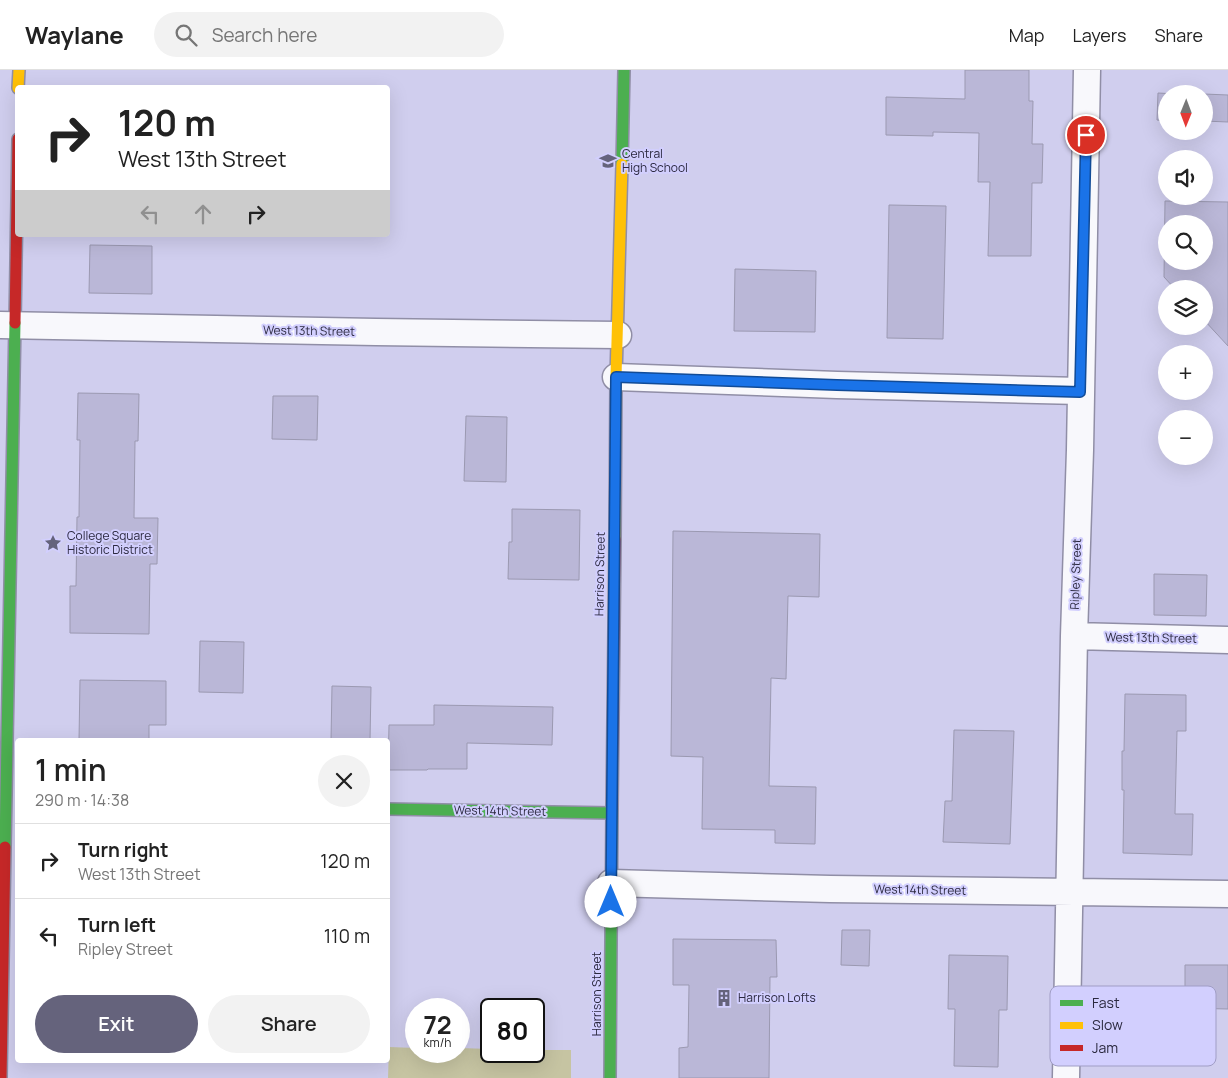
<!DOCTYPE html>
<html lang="en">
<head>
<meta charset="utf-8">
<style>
  :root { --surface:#fff; --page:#f2f2f2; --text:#222; --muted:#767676; --line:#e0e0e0; --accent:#65637c }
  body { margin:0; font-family:Manrope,sans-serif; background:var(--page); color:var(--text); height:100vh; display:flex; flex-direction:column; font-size:19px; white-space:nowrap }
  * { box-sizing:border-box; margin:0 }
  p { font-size:16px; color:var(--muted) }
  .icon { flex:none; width:28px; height:28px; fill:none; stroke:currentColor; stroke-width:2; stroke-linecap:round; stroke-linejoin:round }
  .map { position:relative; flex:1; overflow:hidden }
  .details { position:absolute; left:15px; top:668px; width:375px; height:325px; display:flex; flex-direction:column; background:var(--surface); border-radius:5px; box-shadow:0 5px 20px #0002 }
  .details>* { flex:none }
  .banner { position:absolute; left:15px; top:15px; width:375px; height:152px; border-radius:5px; box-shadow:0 5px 20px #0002; background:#fff; color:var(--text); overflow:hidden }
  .needle { width:32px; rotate:181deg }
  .controls { position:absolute; left:1158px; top:15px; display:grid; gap:10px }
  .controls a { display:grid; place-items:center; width:55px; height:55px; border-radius:50%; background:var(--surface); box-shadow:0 5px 20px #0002; font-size:25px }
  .speed { position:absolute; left:405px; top:928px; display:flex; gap:10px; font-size:25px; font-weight:700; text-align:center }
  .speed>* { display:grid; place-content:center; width:65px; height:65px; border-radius:50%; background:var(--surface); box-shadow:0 5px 20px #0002; line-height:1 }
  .speed small { font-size:12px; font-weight:400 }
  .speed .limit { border:2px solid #111; border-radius:8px; background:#fff; color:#111 }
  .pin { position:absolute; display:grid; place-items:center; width:42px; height:42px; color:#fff; margin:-21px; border:2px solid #fff; border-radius:50%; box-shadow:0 1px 5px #0007 }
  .me { position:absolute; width:55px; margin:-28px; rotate:0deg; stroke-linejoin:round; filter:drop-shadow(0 0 4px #0008) }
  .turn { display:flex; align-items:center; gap:18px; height:105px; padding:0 20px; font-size:22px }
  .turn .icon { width:65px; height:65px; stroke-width:2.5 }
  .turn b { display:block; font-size:35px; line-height:42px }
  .lanes { display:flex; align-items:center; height:48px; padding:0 20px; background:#0003; justify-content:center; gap:25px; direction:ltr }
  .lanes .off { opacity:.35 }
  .round { display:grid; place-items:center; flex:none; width:52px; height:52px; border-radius:26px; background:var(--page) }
  .summary { display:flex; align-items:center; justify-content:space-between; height:85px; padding:0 20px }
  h1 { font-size:30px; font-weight:600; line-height:38px }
  .action { display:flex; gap:10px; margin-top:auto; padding:10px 20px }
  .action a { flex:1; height:58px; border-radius:30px; background:var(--accent); color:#fff; font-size:20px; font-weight:600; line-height:58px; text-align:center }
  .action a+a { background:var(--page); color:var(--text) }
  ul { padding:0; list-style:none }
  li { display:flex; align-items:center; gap:15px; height:75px; padding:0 20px; border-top:1px solid var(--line) }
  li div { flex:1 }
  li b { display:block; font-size:19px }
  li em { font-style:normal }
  header { display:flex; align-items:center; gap:30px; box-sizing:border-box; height:70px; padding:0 25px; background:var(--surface); border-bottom:1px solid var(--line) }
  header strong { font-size:24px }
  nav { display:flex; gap:28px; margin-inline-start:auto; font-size:18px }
  .search { width:350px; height:45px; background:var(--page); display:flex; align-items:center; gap:12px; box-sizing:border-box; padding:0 18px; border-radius:28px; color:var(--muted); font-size:19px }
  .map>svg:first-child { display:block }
</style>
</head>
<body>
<header>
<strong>Waylane</strong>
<div class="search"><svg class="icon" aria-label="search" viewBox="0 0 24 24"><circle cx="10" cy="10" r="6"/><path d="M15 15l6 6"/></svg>Search here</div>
<nav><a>Map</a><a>Layers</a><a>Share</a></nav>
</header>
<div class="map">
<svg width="1228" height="1008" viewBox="0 0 1228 1008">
  <rect width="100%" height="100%" fill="#d0ceee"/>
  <!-- green -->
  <path fill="#c6c4a2" d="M389 977 416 978V981H459V978L491 979V981H534V980H571V1008H388Z"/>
  <!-- building -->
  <path fill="#bab7d7" stroke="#9b99b1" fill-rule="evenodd" d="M965 0H1029V31H1033L1032 74H1043L1042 113H1032L1031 186H988L990 112H978L979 63 933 62V66L886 65V27L965 29Z
    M1158 23 1176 24H1166V51L1157 50Z
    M1204 24 1228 25V52L1204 51Z
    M1165 131 1228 132V276L1204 250V219H1175L1164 207ZM1166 154H1204V191H1166Z
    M889 135 946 136 943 269 887 268Z
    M90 175 152 176V224L89 223Z
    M735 199 816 201 815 262 734 261Z
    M78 323 139 324 138 371H135L134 448H158L157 494H150L149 564 70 563V516H76L77 447H79L80 370H77Z
    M273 326H318L317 370 272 369Z
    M466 346 507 347 506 412 464 411Z
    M512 439 580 440 579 510 508 509 509 472H512Z
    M673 461 820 464 819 527 788 526 786 609 771 608 769 716 816 717 815 774 775 773V760L702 759 703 687 671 686Z
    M1154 504 1207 505 1206 546 1154 545Z
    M200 571 244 572 243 623 199 622Z
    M80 610 166 611V655H149V670H79Z
    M332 616 371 617 370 670H331Z
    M1125 624 1186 625V661H1177L1175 744H1193L1192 785 1123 783 1124 720H1122V681H1124Z
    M434 635 553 637 552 675 467 673V699H428L427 700H388L389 655H434Z
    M954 660 1014 661 1010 774 943 772 945 731H952Z
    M842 860H870L869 896 841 895Z
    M673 869 776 870 777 907H770L769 1008H679V978L688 977 689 915H673Z
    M949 885 1008 886 1007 940H999L998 997 954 996 955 939H948Z
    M1185 895H1228V939L1185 938Z"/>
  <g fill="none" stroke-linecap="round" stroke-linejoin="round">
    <!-- street casing -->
    <g stroke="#908ea6" stroke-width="29">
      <path id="street" d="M0 255 376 262 618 265
        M616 307 837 315 1080 321
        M1074 566 1228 570
        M611 813 830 819 1228 824
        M1066 1008 1074 566 1080 380 1087 0"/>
    </g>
    <!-- fast casing -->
    <g stroke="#908ea6" stroke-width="14">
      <path id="fast" d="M622 94 624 0
        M388 739 612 743
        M5 777 15 253
        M610 1008 612 738"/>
    </g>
    <!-- slow casing -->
    <g stroke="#908ea6" stroke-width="14">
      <path id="slow" d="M18 18 19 0
        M615 469 616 307 622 94"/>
    </g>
    <!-- jam casing -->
    <g stroke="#908ea6" stroke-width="14">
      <path id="jam" d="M15 253 18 69
        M612 738 615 469
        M1 1008 5 777"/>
    </g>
    <!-- street -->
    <use href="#street" stroke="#f8f8fc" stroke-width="26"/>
    <!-- fast -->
    <use href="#fast" stroke="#4caf50" stroke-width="11"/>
    <!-- slow -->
    <use href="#slow" stroke="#ffc107" stroke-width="11"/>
    <!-- jam -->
    <use href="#jam" stroke="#c62828" stroke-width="11"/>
  </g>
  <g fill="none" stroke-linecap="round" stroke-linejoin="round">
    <!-- route casing -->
    <g stroke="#114b97" stroke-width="12">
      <path id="route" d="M611 832 616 307 837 315 1080 322 1086 65"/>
    </g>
    <!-- route -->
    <use href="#route" stroke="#1a73e8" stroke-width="9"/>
  </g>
  <!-- icons -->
  <defs>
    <g id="school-bare" transform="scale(1.35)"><path d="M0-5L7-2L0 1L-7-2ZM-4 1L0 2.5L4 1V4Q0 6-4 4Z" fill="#65637c" stroke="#d2cffe" stroke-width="2.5" paint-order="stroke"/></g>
    <g id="sight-bare" transform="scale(1.35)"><path d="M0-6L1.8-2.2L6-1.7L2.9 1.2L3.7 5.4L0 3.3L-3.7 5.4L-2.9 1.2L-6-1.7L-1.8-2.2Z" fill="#65637c" stroke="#d2cffe" stroke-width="2.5" paint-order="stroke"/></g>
    <g id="building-bare" transform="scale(1.35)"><path d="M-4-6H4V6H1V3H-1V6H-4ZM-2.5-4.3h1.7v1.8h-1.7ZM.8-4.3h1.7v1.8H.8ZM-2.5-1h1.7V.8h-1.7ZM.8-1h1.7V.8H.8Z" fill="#65637c" stroke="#d2cffe" stroke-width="2.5" paint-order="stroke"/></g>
  </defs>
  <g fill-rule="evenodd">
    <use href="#school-bare" x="608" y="91"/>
    <use href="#sight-bare" x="53" y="473"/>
    <use href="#building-bare" x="724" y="928"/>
  </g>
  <g text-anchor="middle" stroke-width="4" stroke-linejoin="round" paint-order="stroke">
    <!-- poi labels -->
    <g font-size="12" fill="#2b293f" stroke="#d2cffe" text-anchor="start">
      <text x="622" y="88">Central<tspan x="622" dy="14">High School</tspan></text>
      <text x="67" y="470">College Square<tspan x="67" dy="14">Historic District</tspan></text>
      <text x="738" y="932">Harrison Lofts</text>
    </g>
    <!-- street labels -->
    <g font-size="12" fill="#2b293f" stroke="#d2cffe">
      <text transform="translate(309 261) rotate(1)" y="4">West 13th Street</text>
      <text transform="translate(600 504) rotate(-89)" y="4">Harrison Street</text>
      <text transform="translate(1076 504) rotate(-88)" y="4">Ripley Street</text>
      <text transform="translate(1151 568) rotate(1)" y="4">West 13th Street</text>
      <text transform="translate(500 741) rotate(1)" y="4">West 14th Street</text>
      <text transform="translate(920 820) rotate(1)" y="4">West 14th Street</text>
      <text transform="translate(597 924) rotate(-90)" y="4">Harrison Street</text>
    </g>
  </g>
  <!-- legend -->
  <rect x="1050" y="916" width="166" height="80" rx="8" fill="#d2cffe" stroke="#a09dc5" stroke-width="1"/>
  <rect x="1060" y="930" width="23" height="6" fill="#4caf50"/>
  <rect x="1060" y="952" width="23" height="7" fill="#ffc107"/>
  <rect x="1060" y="975" width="23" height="6" fill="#c62828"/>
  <g font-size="14" fill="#2b293f">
    <text x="1092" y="938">Fast</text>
    <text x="1092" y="960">Slow</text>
    <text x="1092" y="983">Jam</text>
  </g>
</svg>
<div class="controls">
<a><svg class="needle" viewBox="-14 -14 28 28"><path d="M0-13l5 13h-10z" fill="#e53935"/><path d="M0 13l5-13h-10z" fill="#767676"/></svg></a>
<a><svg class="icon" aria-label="sound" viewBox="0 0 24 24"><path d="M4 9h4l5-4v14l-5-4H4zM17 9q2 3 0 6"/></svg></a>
<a><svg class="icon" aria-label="search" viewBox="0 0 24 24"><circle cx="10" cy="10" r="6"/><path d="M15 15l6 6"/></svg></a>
<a><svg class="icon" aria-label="layers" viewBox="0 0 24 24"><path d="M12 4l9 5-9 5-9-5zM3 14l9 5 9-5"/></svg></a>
<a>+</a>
<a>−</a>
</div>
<div class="speed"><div>72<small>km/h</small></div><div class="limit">80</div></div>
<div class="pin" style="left:1086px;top:65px;background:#d93025"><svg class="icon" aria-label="arrive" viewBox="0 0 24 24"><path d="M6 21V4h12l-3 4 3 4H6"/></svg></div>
<svg class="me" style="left:611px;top:832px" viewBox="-20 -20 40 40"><circle r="19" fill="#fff"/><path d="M0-13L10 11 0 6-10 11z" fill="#1a73e8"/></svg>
<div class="banner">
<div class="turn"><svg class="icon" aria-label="right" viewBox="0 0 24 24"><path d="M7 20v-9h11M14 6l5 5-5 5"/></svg><div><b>120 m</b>West 13th Street</div></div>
<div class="lanes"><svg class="icon off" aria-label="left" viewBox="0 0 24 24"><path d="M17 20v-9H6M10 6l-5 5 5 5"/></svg><svg class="icon off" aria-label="ahead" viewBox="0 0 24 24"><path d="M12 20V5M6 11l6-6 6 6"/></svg><svg class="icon" aria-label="right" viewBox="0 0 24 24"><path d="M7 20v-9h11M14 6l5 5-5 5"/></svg></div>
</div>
<section class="details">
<div class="summary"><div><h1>1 min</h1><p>290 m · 14:38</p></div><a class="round"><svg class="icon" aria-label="close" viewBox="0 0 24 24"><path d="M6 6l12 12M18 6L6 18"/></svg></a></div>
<ul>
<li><svg class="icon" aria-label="right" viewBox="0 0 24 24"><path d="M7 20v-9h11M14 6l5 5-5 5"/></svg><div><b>Turn right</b><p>West 13th Street</p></div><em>120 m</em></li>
<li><svg class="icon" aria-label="left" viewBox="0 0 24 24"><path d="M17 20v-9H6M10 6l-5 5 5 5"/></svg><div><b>Turn left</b><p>Ripley Street</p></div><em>110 m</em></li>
</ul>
<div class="action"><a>Exit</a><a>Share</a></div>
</section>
</div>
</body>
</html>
